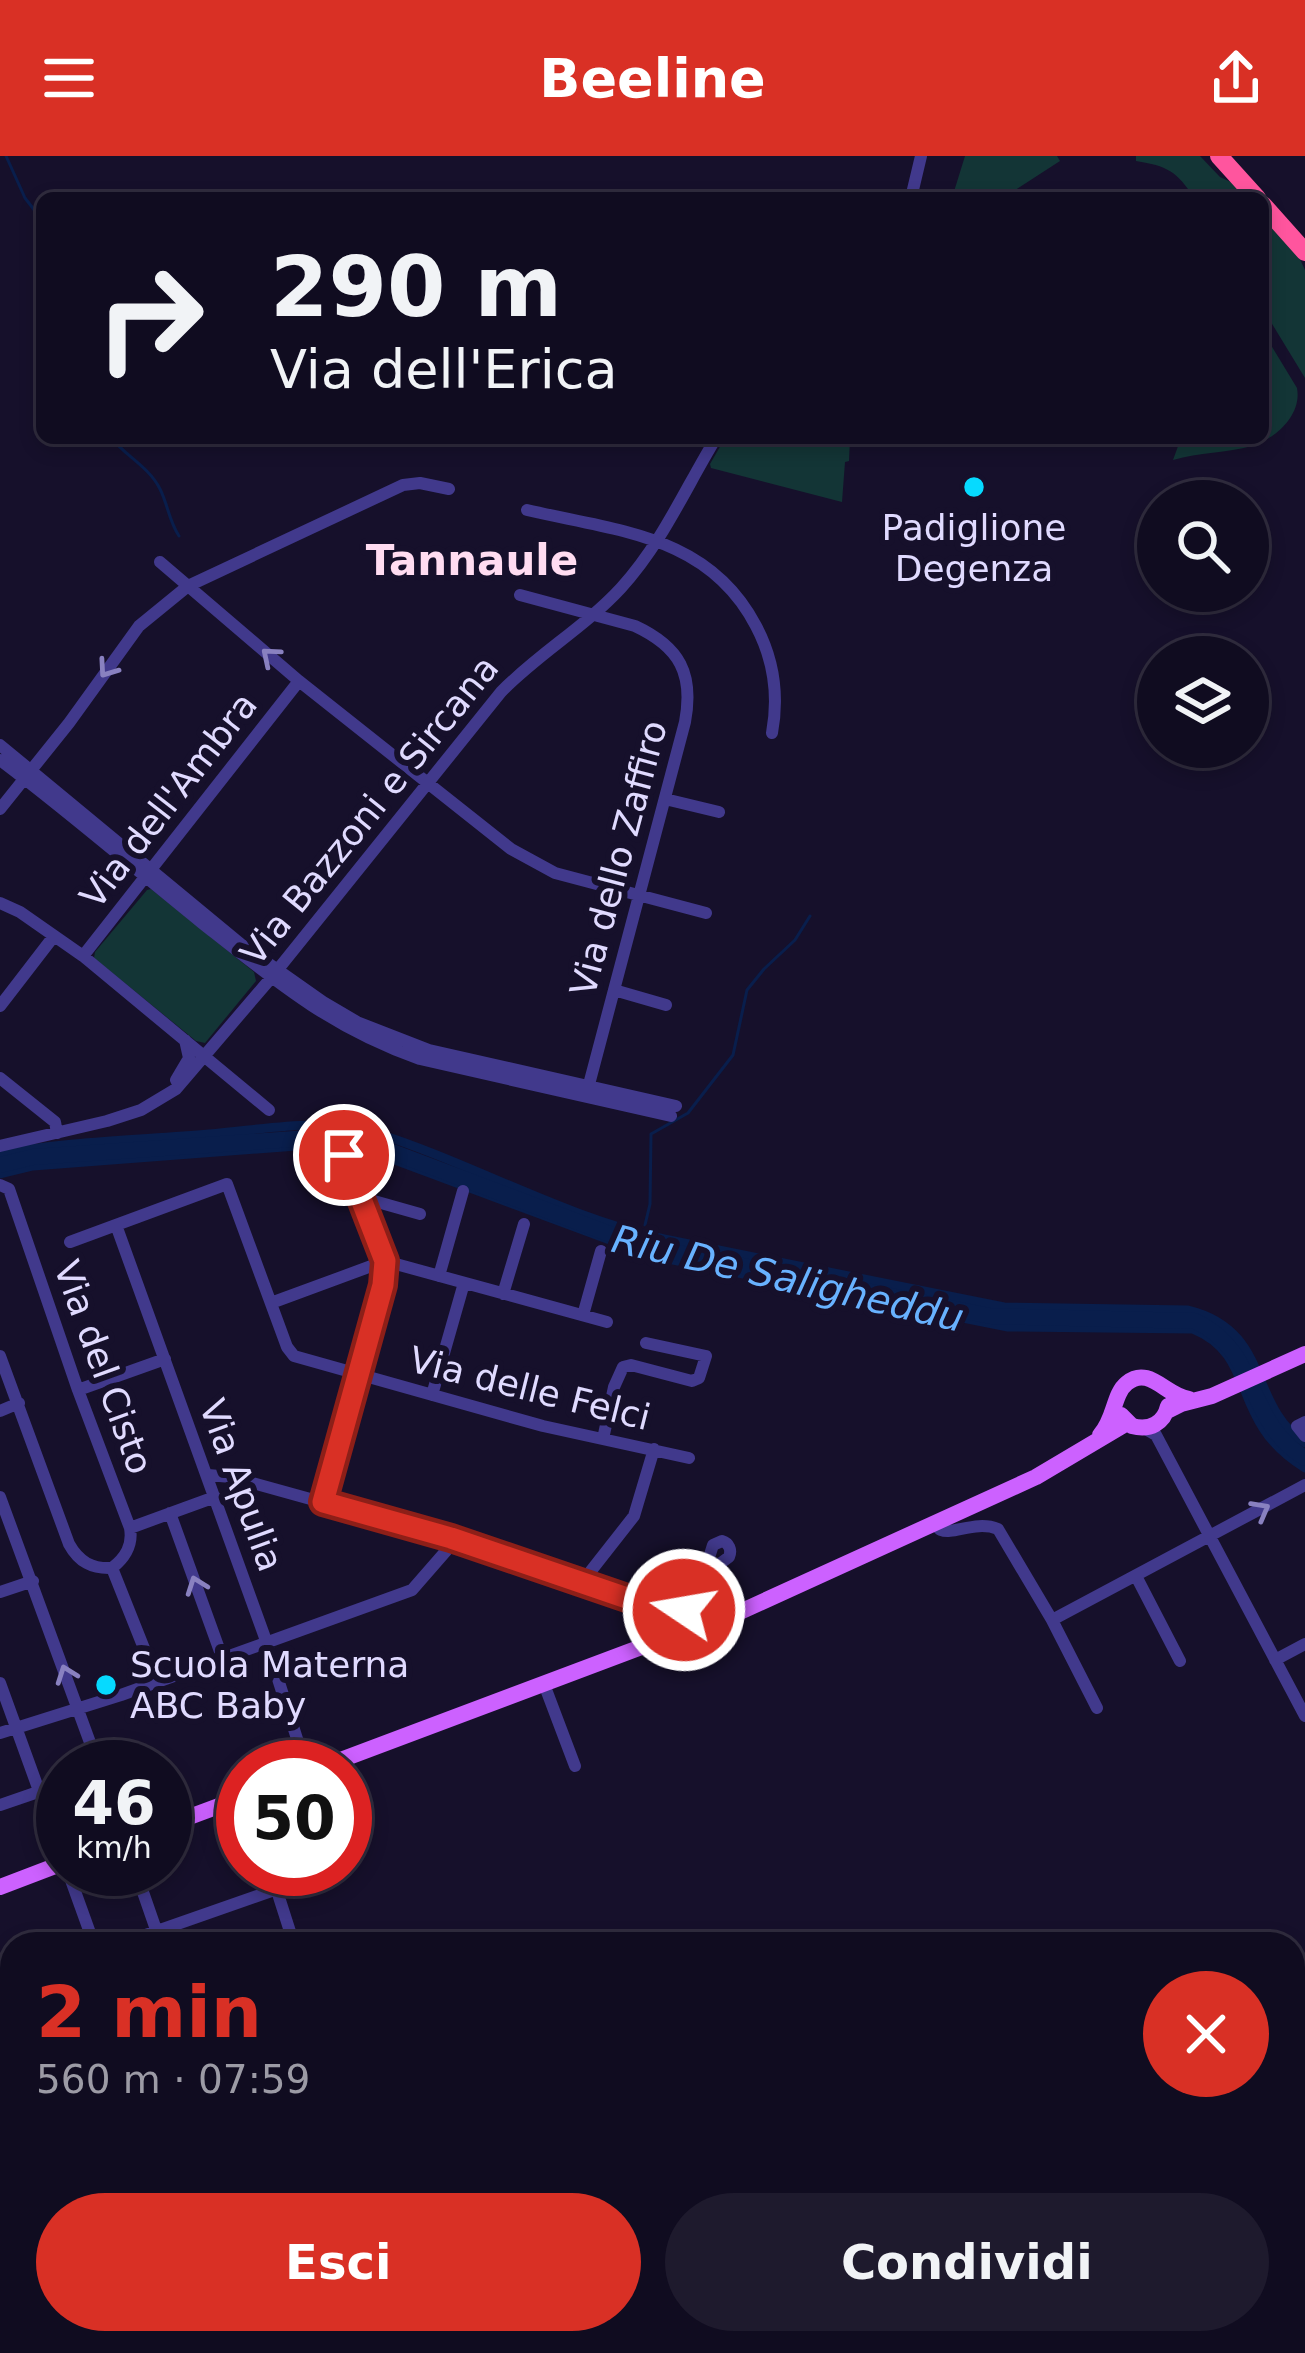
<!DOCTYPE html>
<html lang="it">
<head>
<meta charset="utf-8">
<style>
  :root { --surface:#100c20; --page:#1e1a2d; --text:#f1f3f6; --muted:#9c9ba5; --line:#302c3e; --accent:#d93025 }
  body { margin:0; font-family:"DejaVu Sans",sans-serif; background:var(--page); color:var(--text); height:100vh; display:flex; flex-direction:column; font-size:45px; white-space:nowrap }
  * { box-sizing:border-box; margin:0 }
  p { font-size:39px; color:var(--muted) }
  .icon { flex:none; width:66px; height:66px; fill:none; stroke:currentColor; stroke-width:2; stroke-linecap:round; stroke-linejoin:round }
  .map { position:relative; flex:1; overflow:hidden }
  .panel { position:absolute; left:0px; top:1776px; width:1305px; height:423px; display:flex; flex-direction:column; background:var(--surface); border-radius:36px 36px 0 0; box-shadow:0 6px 18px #0003,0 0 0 3px var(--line) }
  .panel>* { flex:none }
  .guide { position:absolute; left:36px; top:36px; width:1233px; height:252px; border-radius:18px; box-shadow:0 6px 18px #0003,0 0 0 3px var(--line); background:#100c20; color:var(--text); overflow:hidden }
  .buttons { position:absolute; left:1137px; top:324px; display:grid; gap:24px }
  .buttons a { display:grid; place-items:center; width:132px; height:132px; border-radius:50%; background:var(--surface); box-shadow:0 6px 18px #0003,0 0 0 3px var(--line); font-size:60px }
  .speed { position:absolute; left:36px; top:1584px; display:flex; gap:24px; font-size:60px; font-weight:700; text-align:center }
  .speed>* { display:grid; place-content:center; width:156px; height:156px; border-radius:50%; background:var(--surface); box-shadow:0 6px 18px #0003,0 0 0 3px var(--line); line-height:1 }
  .speed small { font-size:30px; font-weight:400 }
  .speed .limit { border:18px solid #d22; background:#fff; color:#111 }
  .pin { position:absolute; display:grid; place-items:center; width:102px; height:102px; color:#fff; margin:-51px; border:6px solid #fff; border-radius:50%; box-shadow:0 3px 12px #0007 }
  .me { position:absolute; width:132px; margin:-66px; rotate:282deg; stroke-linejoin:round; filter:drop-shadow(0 0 9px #0008) }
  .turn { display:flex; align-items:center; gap:42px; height:252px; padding:0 36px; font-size:54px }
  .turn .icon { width:156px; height:156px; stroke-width:2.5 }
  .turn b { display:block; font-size:84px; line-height:102px }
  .round { display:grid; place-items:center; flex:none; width:126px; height:126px; border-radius:63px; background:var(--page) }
  .head { display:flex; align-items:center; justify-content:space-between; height:204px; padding:0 36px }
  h1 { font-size:72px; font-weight:700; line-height:90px; color:var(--accent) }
  .cta { display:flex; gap:24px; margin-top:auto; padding:24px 36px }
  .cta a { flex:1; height:138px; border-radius:72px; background:var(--accent); color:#fff; font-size:48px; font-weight:700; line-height:138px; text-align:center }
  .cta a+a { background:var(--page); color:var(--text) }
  header { display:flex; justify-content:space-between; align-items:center; height:156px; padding:0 36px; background:var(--accent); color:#fff; font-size:54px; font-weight:700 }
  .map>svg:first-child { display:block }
</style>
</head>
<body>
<header><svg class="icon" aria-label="menu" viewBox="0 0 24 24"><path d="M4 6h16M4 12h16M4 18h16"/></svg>Beeline<svg class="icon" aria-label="share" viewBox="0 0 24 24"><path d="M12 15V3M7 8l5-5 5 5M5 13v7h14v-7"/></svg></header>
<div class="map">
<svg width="1305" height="2197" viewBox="0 0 1305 2197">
  <rect width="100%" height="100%" fill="#16102b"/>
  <!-- green -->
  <path fill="#133536" d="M965 0H1057L1060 5 1003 42H952Z
    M1136 0H1200L1220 21 1237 29 1248 42H1194C1177 15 1167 10 1136 5Z
    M1263 59 1298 99 1305 114V222L1263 153Z
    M1263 176 1297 232C1302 258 1277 282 1252 290 1227 297 1199 296 1173 304L1181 282H1263Z
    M725 282H850L849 305 845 306 842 346 711 312 710 308Z
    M151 733 254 816 256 825 205 887 196 885 94 802 95 796 147 734Z"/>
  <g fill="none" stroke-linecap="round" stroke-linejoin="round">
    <!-- stream -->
    <path stroke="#091e4c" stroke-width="3" d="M6 0 25 42 42 64
      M111 282C126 300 149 311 160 333 168 349 169 365 179 380
      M645 1069 650 1048 651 978 688 957 733 899 747 834 764 813 795 784 810 760
      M631 1086 636 1083
      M404 2187 407 2197
      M1251 2187 1262 2197"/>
    <!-- canal -->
    <path stroke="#091e4c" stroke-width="9" d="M0 998C69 985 139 984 209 978 261 974 322 961 373 976 472 1007 563 1061 664 1083L1004 1151 1188 1154C1271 1174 1248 1250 1305 1287
      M0 1018 33 1010 323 988 362 992 384 1000 653 1100 1008 1171 1193 1173C1242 1193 1238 1234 1263 1272 1273 1288 1289 1302 1305 1312"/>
    <!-- river -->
    <path stroke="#091e4c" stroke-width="16" d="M0 1009 33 1001 323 981 358 983 631 1086 664 1094 990 1160 1195 1165C1261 1196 1243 1263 1305 1302"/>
    <!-- minor -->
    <path stroke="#41398c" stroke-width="12" d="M911 42 921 0
      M527 354C617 375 709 379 756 470 774 504 779 539 772 577
      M160 406 299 525 511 693 555 717 706 757
      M520 439 635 470C680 491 694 518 685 566L587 936
      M0 589 242 789 323 846 357 866 429 894 676 950
      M0 604C69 656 135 713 202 767 274 824 331 872 420 903L671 960
      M665 643 719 656
      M0 653 69 567 139 470 188 430 403 329 420 327 449 333
      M0 747 20 756 83 800 269 954
      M83 800 299 525
      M614 834 666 849
      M0 850 54 780
      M0 922 55 966 57 977
      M176 924 189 902 185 884
      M0 990 107 965 141 954 176 933 271 822 501 536C538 498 585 471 621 432 662 387 685 333 716 282
      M0 1029 9 1033 78 1234 130 1372C133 1389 126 1401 112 1412
      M363 1045H374L420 1058
      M116 1069 264 1479 306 1611
      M70 1086 227 1028 287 1191 294 1200 543 1270 689 1302
      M385 1105 607 1166
      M439 1120 463 1035
      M503 1138 524 1068
      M271 1147 385 1105
      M583 1159 601 1095
      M0 1200 69 1388C79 1406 92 1413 112 1412
      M78 1234 165 1203
      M432 1239 464 1127
      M0 1255 19 1247
      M1305 1266 1297 1270 1305 1280
      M1144 1272 1156 1279 1305 1560
      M603 1283 614 1231 623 1211 631 1209 692 1225 699 1222 706 1200 646 1187
      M208 1319 231 1321 451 1382 663 1453 674 1454 706 1411 713 1389 722 1385C729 1387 732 1394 729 1401L699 1423
      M0 1341 99 1611
      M323 1346 383 1129 385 1105 344 999
      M170 1357 222 1501
      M935 1367C937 1370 938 1373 941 1374 953 1379 976 1364 998 1373L1052 1464 1097 1552
      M130 1372 215 1341
      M112 1412 157 1525
      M1136 1420 1180 1505
      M583 1425 634 1360 654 1293
      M0 1436 33 1425
      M1052 1464 1305 1329
      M1275 1504 1305 1488
      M0 1527 63 1701
      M544 1528 575 1610
      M0 1577 121 1539 412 1434 446 1395 451 1382
      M0 1649 38 1636
      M67 1713 94 1788
      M135 1713 161 1788
      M270 1713 294 1788
      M120 1788 277 1733
      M1293 1816 1305 1810
      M0 1830 12 1825
      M1293 1874 1305 1868
      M0 1945 12 1977
      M1293 2050 1305 2045
      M0 2103 6 2105 12 2117
      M1293 2114 1305 2104
      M1293 2169 1305 2161
      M50 2187 56 2197
      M119 2187 124 2197
      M190 2187 194 2197
      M331 2187 335 2197
      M549 2187 554 2197
      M623 2187 628 2197
      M695 2187 699 2197
      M817 2187 821 2197
      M991 2187 999 2197
      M1225 2187 1234 2197
      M253 2197 276 2187
      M484 2197 499 2187
      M659 2197 680 2187
      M1005 2197 1013 2187
      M1104 2197 1113 2187"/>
    <!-- major -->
    <path stroke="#cc61ff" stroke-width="16" d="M1167 1255 1181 1248 1212 1240 1305 1198
      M1121 1259 1132 1270C1150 1275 1164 1267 1168 1250
      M1100 1279C1115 1263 1113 1238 1127 1227 1149 1209 1166 1240 1189 1243
      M675 1482C641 1455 705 1436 691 1477
      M322 1611 652 1487 685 1481 1036 1321 1127 1267
      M165 1670 243 1641
      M0 1731 63 1707"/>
    <!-- highway -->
    <path stroke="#ff559e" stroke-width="18" d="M1219 0 1257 42
      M1263 49 1305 96"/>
  </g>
  <!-- one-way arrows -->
  <defs><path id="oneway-chevron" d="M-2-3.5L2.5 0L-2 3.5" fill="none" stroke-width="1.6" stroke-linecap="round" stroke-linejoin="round" transform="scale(3)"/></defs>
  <g stroke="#8981c0">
    <use href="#oneway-chevron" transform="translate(270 500) rotate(-140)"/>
    <use href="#oneway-chevron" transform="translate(107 513) rotate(125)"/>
    <use href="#oneway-chevron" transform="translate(1261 1354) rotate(-29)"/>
    <use href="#oneway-chevron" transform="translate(196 1429) rotate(-110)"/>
    <use href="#oneway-chevron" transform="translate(66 1518) rotate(-110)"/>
  </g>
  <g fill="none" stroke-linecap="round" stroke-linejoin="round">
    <!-- route casing -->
    <g stroke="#8d1f18" stroke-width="30">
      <path id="route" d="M344 999 385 1105 383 1129 323 1346 451 1382 656 1452 684 1454"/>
    </g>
    <!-- route -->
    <use href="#route" stroke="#d93025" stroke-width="21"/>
  </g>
  <!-- markers -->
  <g fill="#06daff" stroke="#16102b" stroke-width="4.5">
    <circle cx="974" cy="331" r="12"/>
    <circle cx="106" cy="1529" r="12"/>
  </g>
  <g text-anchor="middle" stroke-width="12" stroke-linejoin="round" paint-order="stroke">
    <!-- poi labels -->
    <g font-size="36" fill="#e0daff" stroke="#16102b">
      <text x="974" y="384">Padiglione<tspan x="974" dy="41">Degenza</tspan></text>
      <text x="130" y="1521" text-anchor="start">Scuola Materna<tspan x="130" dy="41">ABC Baby</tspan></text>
    </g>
    <!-- street labels -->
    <g font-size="36" fill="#e0daff" stroke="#16102b">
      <text transform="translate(168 644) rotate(-52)" y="13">Via dell'Ambra</text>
      <text transform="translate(369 654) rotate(-51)" y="13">Via Bazzoni e Sircana</text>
      <text transform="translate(618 702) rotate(-75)" y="13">Via dello Zaffiro</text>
      <text transform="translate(104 1211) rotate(70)" y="13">Via del Cisto</text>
      <text transform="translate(530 1232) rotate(14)" y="13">Via delle Felci</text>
      <text transform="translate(242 1329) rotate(70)" y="13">Via Apulia</text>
    </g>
    <!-- water labels -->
    <g font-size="39" font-style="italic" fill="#68b2ff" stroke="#16102b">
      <text transform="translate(788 1122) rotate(13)" y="14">Riu De Saligheddu</text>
    </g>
    <!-- quarter labels -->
    <g font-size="42" font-weight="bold" fill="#ffdcf1" stroke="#16102b">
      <text x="472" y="419">Tannaule</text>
    </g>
  </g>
</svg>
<div class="buttons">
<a><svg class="icon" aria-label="search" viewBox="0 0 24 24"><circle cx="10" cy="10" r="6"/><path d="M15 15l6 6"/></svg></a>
<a><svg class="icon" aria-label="layers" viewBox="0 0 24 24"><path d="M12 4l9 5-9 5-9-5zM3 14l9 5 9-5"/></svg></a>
</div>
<div class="speed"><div>46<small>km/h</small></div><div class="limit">50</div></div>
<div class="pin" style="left:344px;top:999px;background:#d93025"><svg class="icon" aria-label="arrive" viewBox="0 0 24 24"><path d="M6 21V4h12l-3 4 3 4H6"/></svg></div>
<svg class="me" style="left:684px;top:1454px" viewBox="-20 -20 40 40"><circle r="17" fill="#d93025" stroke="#fff" stroke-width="3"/><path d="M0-11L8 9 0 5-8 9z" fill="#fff"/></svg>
<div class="guide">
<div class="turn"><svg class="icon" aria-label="right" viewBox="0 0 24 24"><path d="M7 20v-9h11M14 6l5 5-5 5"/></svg><div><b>290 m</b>Via dell'Erica</div></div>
</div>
<section class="panel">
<div class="head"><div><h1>2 min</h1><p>560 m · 07:59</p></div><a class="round" style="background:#d93025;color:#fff"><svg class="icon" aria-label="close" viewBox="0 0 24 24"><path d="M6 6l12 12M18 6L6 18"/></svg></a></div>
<div class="cta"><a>Esci</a><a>Condividi</a></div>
</section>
</div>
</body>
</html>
